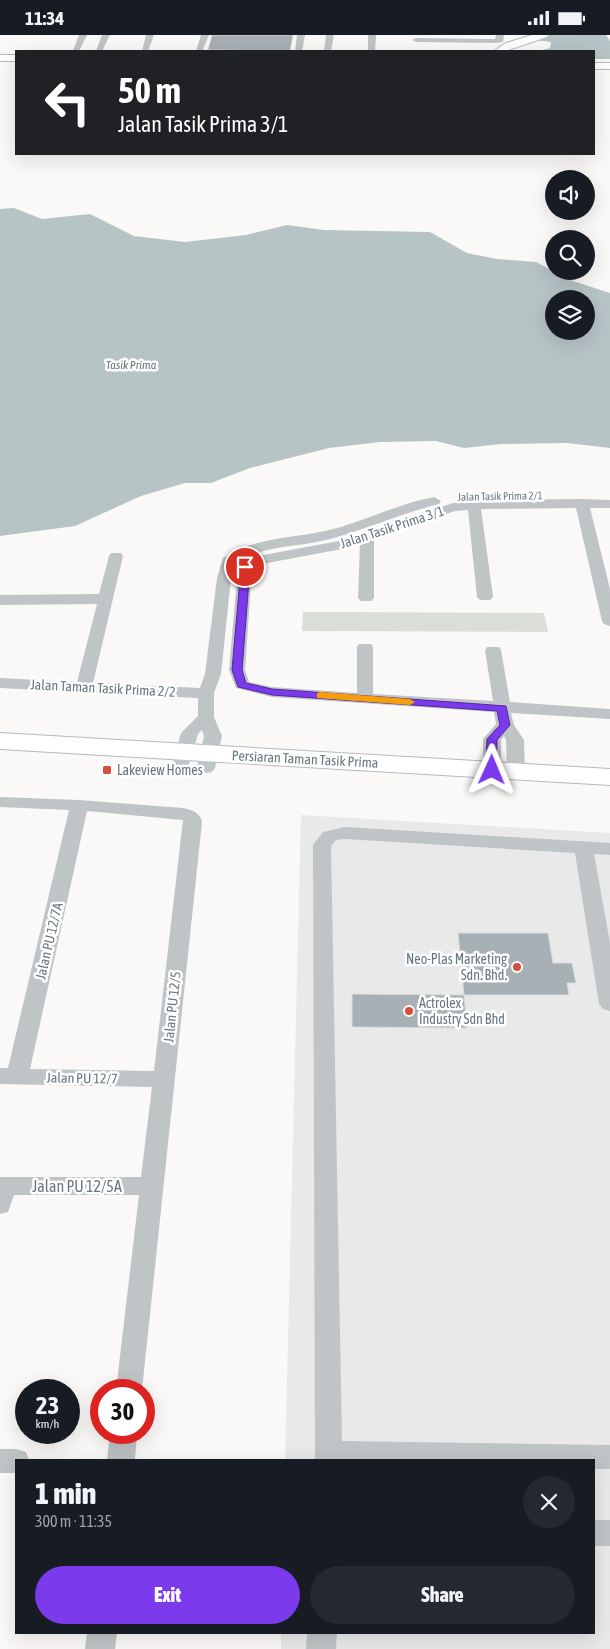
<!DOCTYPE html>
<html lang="en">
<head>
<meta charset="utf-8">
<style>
  :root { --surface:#171b24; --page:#242831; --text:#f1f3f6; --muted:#9ea1a6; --accent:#7c3aed }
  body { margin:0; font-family:"Asap Condensed",sans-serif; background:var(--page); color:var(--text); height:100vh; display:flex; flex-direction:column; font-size:19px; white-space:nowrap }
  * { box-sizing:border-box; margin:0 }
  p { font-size:16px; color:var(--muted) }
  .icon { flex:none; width:28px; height:28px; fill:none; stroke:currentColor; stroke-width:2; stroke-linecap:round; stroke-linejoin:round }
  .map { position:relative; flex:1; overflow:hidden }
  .sheet { position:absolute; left:15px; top:1424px; width:580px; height:175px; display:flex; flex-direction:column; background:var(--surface); border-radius:0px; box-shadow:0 5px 20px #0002 }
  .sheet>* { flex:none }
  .banner { position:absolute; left:15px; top:15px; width:580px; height:105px; border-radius:0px; box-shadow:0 5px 20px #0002; background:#202124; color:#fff; overflow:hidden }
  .fabs { position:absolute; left:545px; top:135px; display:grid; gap:10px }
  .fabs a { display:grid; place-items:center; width:50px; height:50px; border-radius:50%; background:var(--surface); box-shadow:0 5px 20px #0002; font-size:25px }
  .speed { position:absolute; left:15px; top:1344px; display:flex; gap:10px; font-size:25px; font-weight:700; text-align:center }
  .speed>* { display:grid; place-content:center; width:65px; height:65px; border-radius:50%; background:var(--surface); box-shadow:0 5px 20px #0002; line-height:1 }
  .speed small { font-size:12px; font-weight:400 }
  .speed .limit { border:8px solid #d22; background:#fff; color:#111 }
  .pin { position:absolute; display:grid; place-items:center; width:42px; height:42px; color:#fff; margin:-21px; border:2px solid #fff; border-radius:50%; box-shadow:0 1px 5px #0007 }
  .me { position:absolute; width:55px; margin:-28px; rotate:1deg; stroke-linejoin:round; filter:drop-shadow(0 0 4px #0008) }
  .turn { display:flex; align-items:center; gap:18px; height:105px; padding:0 20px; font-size:22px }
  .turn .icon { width:65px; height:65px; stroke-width:2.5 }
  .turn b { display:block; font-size:35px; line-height:42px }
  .round { display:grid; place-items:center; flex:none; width:52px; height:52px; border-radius:26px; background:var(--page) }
  .overview { display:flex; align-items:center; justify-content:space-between; height:85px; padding:0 20px }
  h1 { font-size:30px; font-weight:800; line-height:38px }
  .primary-button { display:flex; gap:10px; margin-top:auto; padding:10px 20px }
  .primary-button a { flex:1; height:58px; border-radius:30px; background:var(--accent); color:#fff; font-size:20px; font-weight:800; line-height:58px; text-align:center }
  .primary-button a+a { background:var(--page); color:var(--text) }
  .status { display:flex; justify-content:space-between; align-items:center; height:35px; padding:0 25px; background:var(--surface); direction:ltr }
  .status svg { height:14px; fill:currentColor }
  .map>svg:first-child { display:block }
</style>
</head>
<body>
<div class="status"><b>11:34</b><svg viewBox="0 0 49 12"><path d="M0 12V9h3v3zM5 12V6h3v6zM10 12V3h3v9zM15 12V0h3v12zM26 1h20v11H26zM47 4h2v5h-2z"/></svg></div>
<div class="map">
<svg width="610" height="1614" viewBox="0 0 610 1614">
  <rect width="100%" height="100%" fill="#faf9f8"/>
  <!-- built -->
  <path fill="#e8e9e8" d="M301 780 610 798V1614H281V1598H594V1425H285Z"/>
  <!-- green -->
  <path fill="#daded7" d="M303 577 544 578 548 597 302 596Z"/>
  <!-- water -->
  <path fill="#b7c4c6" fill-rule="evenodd" d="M550 0H606L610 6V24H594V16H504L505 15 539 16 550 13 551 7 535 5Z
    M14 173 42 184 90 179 134 201 185 207 246 200 287 190 324 195 430 197 467 218 497 224 536 227 573 246 610 258V413L567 408 501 409 464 413 436 406 380 407 329 413 250 433 211 448H185L141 461 75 491 0 501V174ZM554 264H586V296H554Z"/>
  <!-- building -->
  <path fill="#a7b0b4" stroke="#dcdbda" d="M212 0H293L290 16 208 15Z
    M458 898H548L553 928H572L576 948H567L569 960H464Z
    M352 959 464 960 467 993 352 992Z"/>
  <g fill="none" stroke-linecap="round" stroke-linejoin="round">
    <!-- secondary casing -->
    <g stroke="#b4babe" stroke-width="2">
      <path id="secondary" d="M532 0H548L547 2 506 16H494L506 8Z
        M0 20H16V26H0Z
        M594 28H610V34H594Z
        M0 698 610 734V750L0 714Z"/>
    </g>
    <!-- street -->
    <path fill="#bfc4c7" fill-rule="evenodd" d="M79 0H87L79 16H73Z
      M102 0H110L102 16H96Z
      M146 0H154L148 16H142Z
      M201 0H209L203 14 206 16H196Z
      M297 0H305L302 16H295Z
      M326 0H334L331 16H324Z
      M368 0H376L375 16H368Z
      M496 0H504L503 7 495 8 416 7 412 5 416 3 495 4Z
      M434 462 441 466 439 469C403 478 369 493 334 503 300 513 265 509 235 528L231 543 221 639 214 658V682L222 701 215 733 212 737 206 738 200 737 197 733 204 701 202 695 198 699 187 736 181 737 175 736 172 732 181 698 198 681V663L0 653V643L77 647 97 569 0 570V560L99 559 109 521 111 518H121L123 521 93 648 200 653 205 639 217 543 223 523C256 502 288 504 325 496 362 488 396 469 434 462Z
      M582 464 610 465V473H590L610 554V591L604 589 602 586 576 473 481 474 493 562 490 565H480L477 562 468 475 455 476 374 504V563L371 566H361L358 563 360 509 342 514 262 529 252 534 245 635 249 647 272 652 357 658V612L359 609H371L373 612V659L493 666 485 615 487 612H499L501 615 510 667 610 674V684L511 678 514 690 524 705 525 737 522 741 516 742 510 741 507 737 506 705 504 701 501 705V735L498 739 492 740 486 739 483 735V704L496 689 494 677 272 662 236 653 229 635 238 532 253 522 339 506 453 468 488 465Z
      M0 762 79 765 183 773C192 775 200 777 202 787L142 1355H116L139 1160H14L8 1177 0 1179V1142H141L152 1052 0 1049V1033H8L69 775 0 772ZM87 776 183 785 154 1036 30 1034Z
      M345 792 610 808V820L594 819 610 908V976L603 974 599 969 575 818 345 804 336 805 331 811 342 1406 610 1410V1434H594V1425H315L313 810 323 797Z
      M110 1398H137L135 1425H107Z
      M0 1414H16L26 1417 29 1425H16V1438H0Z
      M594 1485H610V1511H594Z
      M87 1598H117L115 1614H85Z
      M307 1598H337L336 1614H306Z"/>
    <!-- secondary -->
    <use href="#secondary" fill="#fff" fill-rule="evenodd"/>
  </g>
  <!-- route -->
  <path fill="#7c3aed" stroke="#51269a" d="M245 529 250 532 242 635 246 648 272 654 506 671 510 690 497 705 496 737 492 738 486 735 487 704 500 690 497 676 272 660 238 652 232 635 241 532Z"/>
  <!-- slow -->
  <path fill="#f59e0b" d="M320 657 410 664 415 667 410 670 317 663V658Z"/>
  <!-- markers -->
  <g fill="#d44f3d" stroke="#fff" stroke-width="2">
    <rect x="102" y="730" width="10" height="10" rx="2.5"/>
    <circle cx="517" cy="932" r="5"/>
    <circle cx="409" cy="976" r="5"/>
  </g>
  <g text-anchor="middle" stroke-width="5" stroke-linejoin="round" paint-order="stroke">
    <!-- far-street labels -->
    <g font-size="11" fill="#677880" stroke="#fff">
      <text transform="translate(500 461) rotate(-1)" y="4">Jalan Tasik Prima 2/1</text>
    </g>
    <!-- far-water labels -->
    <g font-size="12" font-style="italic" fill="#627679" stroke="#fff">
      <text x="131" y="334">Tasik Prima</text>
    </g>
    <!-- street labels -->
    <g font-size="14" fill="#677880" stroke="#fff">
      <text transform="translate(392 492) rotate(-18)" y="5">Jalan Tasik Prima 3/1</text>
      <text transform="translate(103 653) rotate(3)" y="5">Jalan Taman Tasik Prima 2/2</text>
      <text transform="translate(305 724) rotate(3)" y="5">Persiaran Taman Tasik Prima</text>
      <text transform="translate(49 906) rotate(-77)" y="5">Jalan PU 12/7A</text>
      <text transform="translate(172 972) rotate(-84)" y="5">Jalan PU 12/5</text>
      <text transform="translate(82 1043) rotate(1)" y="5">Jalan PU 12/7</text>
    </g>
    <!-- poi labels -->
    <g font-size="14" fill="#677880" stroke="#fff" text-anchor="start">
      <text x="117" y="740">Lakeview Homes</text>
      <text x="507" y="929" text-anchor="end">Neo-Plas Marketing<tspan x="507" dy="16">Sdn. Bhd.</tspan></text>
      <text x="419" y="973">Actrolex<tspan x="419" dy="16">Industry Sdn Bhd</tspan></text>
    </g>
    <!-- near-street labels -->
    <g font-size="16" fill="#677880" stroke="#fff">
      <text x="77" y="1157">Jalan PU 12/5A</text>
    </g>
  </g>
</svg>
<div class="fabs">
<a><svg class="icon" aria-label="sound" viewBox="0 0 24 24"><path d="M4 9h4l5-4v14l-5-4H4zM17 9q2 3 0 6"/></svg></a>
<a><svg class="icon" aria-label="search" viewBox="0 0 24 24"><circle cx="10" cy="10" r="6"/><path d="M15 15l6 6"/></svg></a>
<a><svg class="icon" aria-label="layers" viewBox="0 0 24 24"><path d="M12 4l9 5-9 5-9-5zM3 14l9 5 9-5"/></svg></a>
</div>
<div class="speed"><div>23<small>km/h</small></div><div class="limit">30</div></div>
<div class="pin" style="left:245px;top:532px;background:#d93025"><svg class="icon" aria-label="arrive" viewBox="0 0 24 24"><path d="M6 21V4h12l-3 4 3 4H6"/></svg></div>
<svg class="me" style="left:492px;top:735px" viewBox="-20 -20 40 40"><path d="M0-17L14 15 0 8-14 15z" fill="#7c3aed" stroke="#fff" stroke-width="4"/></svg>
<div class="banner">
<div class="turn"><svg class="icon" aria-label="left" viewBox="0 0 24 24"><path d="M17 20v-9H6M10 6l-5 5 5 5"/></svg><div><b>50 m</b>Jalan Tasik Prima 3/1</div></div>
</div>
<section class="sheet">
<div class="overview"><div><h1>1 min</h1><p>300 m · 11:35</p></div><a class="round"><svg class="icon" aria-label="close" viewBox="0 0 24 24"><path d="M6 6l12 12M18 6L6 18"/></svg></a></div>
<div class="primary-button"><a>Exit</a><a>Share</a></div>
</section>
</div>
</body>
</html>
